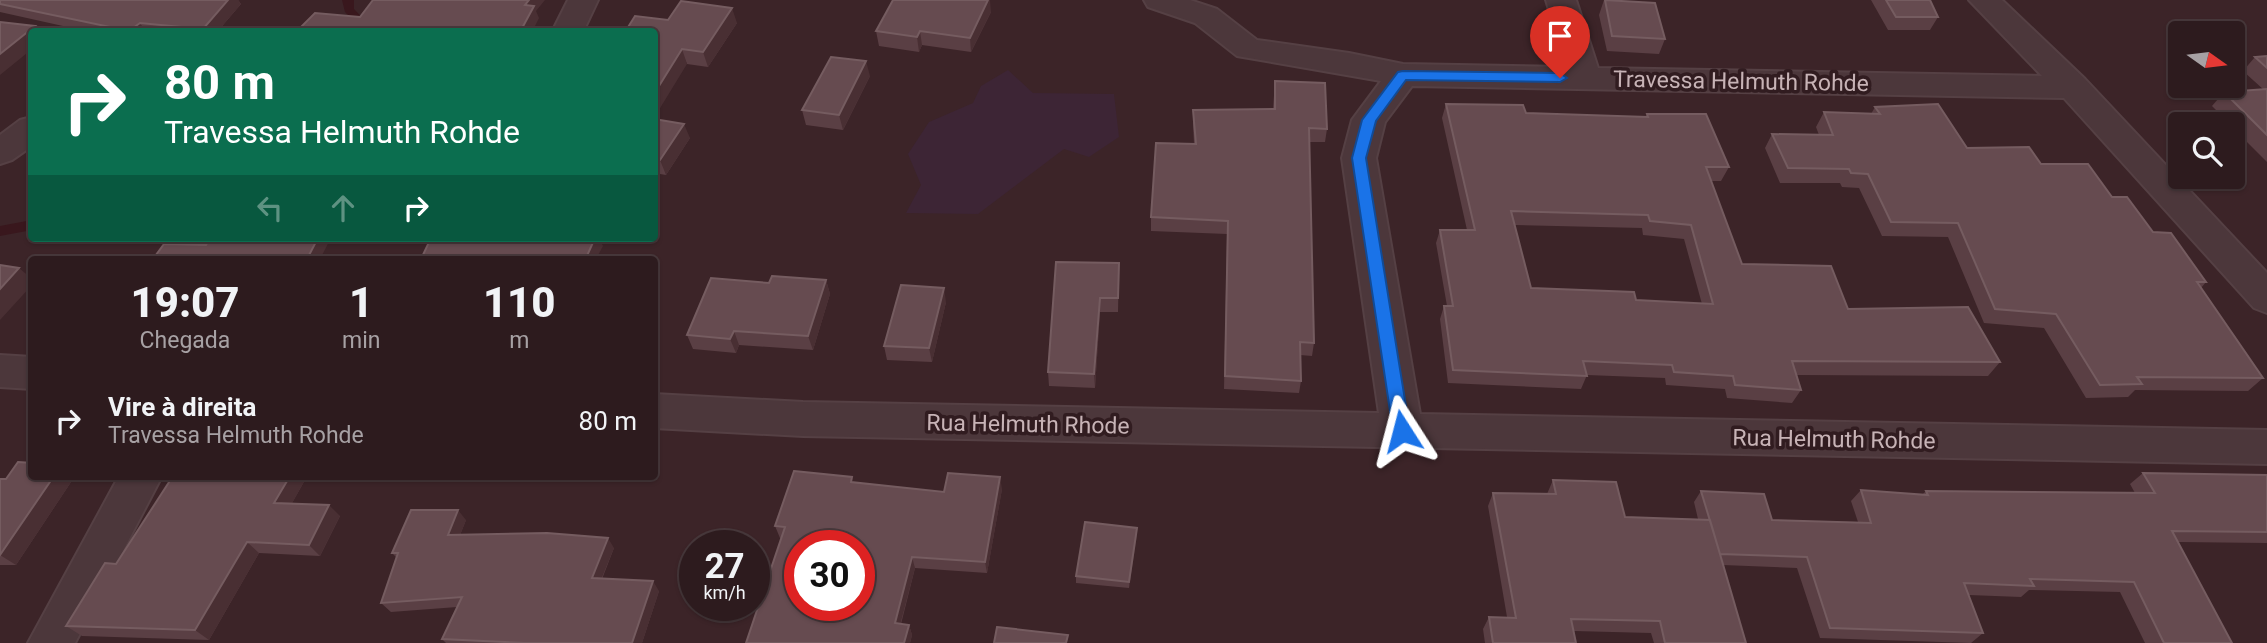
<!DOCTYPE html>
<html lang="pt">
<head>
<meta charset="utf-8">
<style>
  :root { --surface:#2d1b1e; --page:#352427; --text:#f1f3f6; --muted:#a7a1a4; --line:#48393c }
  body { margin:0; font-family:Roboto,sans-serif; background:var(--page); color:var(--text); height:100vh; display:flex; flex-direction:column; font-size:26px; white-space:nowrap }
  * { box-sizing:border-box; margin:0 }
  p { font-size:23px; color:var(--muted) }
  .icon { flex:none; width:38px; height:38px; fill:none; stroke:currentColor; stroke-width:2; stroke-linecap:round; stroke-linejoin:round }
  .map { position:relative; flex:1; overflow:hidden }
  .details { position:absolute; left:28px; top:256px; width:630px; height:224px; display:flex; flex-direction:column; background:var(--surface); border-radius:7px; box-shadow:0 2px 5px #0004,0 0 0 2px var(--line) }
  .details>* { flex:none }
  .hud { position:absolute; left:28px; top:28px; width:630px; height:214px; border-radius:7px; box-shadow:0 2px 5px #0004,0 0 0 2px var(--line); background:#0b6e4f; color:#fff; overflow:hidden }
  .needle { width:46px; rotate:104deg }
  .fabs { position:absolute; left:2168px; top:21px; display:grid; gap:14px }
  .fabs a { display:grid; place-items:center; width:77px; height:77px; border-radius:7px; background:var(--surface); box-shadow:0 2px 5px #0004,0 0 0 2px var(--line); font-size:35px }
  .speed { position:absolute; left:679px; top:530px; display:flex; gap:14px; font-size:35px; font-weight:700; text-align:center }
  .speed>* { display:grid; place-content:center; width:91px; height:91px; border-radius:50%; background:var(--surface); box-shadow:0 2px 5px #0004,0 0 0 2px var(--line); line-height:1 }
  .speed small { font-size:18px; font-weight:400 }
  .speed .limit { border:10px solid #d22; background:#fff; color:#111 }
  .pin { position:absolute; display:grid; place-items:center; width:60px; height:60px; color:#fff; margin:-72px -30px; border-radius:50% 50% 50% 0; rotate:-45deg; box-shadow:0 0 7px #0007 }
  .pin .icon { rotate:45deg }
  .me { position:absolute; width:77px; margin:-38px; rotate:351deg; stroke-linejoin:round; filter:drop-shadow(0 0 5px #0008) }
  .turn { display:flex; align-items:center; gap:24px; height:147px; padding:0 21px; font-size:32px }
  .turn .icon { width:91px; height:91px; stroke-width:2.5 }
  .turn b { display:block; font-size:49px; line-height:60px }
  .lanes { display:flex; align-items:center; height:66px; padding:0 21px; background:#0003; justify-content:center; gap:35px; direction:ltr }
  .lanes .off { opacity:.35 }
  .eta { display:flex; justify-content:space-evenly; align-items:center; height:119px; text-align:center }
  .eta b { font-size:42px; font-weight:800; line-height:49px }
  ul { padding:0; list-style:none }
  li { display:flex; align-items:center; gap:21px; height:91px; padding:0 21px }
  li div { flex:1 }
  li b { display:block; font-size:26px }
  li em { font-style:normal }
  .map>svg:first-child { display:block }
</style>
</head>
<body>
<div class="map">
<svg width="2267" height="643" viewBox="0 0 2267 643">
  <rect width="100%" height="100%" fill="#3c2428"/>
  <!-- green -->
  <path fill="#3d2535" d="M1008 70 1033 93 1114 94 1119 137 1089 157 1064 149 978 214 906 213 921 185 908 154 929 122 973 103 981 86Z"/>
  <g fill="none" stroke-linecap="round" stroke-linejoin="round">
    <!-- stream -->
    <path fill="#39171d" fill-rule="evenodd" d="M342 0H354V9L376 32H364L345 12Z
      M32 220V230L0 236V226Z"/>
    <!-- minor casing -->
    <g stroke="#554044" stroke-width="4">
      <path id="minor" d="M568 0H598L583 32H552Z
        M1144 0H1190L1217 9 1257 40 1349 53 1403 64 1566 67 1546 0H1576L1598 68 2042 76 1969 0H2002L2085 79 2267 273V313L2254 308 2064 98 1412 86 1385 122 1376 158 1420 414 2267 430V464L803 436 654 428V394L803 402 1379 413 1342 158 1352 120 1381 81 1237 56 1195 23 1148 7Z
        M32 117V146L12 160 0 164V135L20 120Z
        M0 355 32 357V389L0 387Z
        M119 476H162L75 643H28Z"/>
    </g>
    <!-- minor -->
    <use href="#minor" fill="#4c373b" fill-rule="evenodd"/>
  </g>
  <!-- wall -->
  <path fill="#5a3f44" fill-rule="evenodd" d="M0 0H238L241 4 217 32H90L0 12Z
    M1604 0 1665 39 1659 54 1607 51 1599 15Z
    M1871 0H1930L1938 17 1930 30H1888Z
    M991 12 971 52 922 45 919 52 879 46 876 31Z
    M668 20 737 23 708 67 687 64Z
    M2267 56V162L2233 128V124H2230L2212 106 2224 92 2264 90 2243 71 2255 57Z
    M870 76 843 130 806 125 802 110Z
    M1275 81 1327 129 1325 142H1309L1314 343 1312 356 1300 355 1301 381 1299 393 1224 389 1227 234 1151 231V217L1194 144 1193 124V110L1273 109Z
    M1446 104 1526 113 1646 117 1647 114 1729 167 1721 181H1711L1742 264 1848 309 2000 362 1988 376 1797 375 1801 390 1792 403 1727 398 1725 389 1666 385 1665 378 1587 375 1581 389 1448 383 1440 319 1444 306H1447L1436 243 1440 230H1467L1442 118ZM1515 225 1642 228 1643 235 1684 239 1702 304 1636 300 1531 288Z
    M1875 107 1967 148 2041 164 2112 197 2153 232 2206 282 2201 288 2263 378 2248 391 2135 390 2128 397 2086 398 2044 328 1984 323 1948 237 1882 236 1859 188 1842 187 1840 183H1780L1765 148 1772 134 1819 135 1816 127 1824 112 1871 114Z
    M654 119 690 138 666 175 654 173Z
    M1119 263 1118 312H1100L1095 388 1049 386 1048 372Z
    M826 280 830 294 813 350 739 345 736 353 693 349 687 335Z
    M946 302 932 362 887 360 884 346Z
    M2143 473 2267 475V543L2178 542 2232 643H2145L2120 592 2029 590 2021 597 1969 595 1983 633 1971 643 1820 638 1797 568 1723 565 1746 643H1654L1651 633 1574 631 1576 643H1485L1483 629 1489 617H1507L1488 506 1493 493 1547 494 1553 480 1625 517 1698 519 1694 502 1701 491 1772 520 1858 522 1851 501 1861 490 1922 495 1926 491 2135 493 2130 484Z
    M32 476H75L16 565H0V479Z
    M173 476H302L305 480 292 503 340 516 320 556 259 553 209 640 82 636 66 626 116 564Z
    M854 482 944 492 1002 489 987 573 915 568 901 624 909 625 912 635 910 643H746L782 538H780L775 526Z
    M466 520 460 535 614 548 602 579 659 591 642 643H446L442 639 457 607 391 612 381 603 396 557 392 553Z
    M1137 528 1129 588 1076 583V576Z"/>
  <!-- shaded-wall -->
  <path fill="#492f33" d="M228 0H238L241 4 217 32H205L203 29Z
    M529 0H545L536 11 539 18 532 32H520L525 5Z
    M988 0H990L991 12 971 52 970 38Z
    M732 8 737 23 708 67 703 52Z
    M140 23 146 32H129Z
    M35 26 39 32H32V49L0 75V54Z
    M920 31 922 45 919 52 917 37Z
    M682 49 687 64 654 118V94Z
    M866 61 870 76 843 130 839 115Z
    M684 124 690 138 666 175 660 160Z
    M318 238H331L320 259H307Z
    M595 238H599L603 246 596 259 586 258Z
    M19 268 32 279V285L0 320V289Z
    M826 280 830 294 813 350 808 336Z
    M944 288 946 302 932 362 929 348Z
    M1100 298V312L1095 388 1094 374Z
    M734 331 739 345 736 353 730 339Z
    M54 476H75L16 565 0 555Z
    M290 476H302L305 480 286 514 274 503Z
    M1000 477 1002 489 987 573 985 562Z
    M329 505 340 516 320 556 309 545Z
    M458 510 466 520 456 545 448 535Z
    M1137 528V535L1129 588V582Z
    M608 538 614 548 598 587 592 578Z
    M247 542 259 553 209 640 195 630Z
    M912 557 915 568 898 633 895 623Z
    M653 581 659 591 642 643H632Z
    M909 625 912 635 910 643H904Z"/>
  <!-- building -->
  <path fill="#664b50" stroke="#755c60" stroke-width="2" fill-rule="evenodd" d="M0 0H228L203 29 140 23 129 31 0 4Z
    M373 0H529L525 5 534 6 520 32H296L315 13 360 17Z
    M893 0H988L970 38 920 31 917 37 876 31Z
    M1605 0 1655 3 1665 39 1612 36Z
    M1886 0H1930L1938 17H1896Z
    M681 1 732 8 703 52 682 49 654 94V32H625L635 16 668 20Z
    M0 22 35 26 0 54Z
    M2267 56V68L2255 57Z
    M831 57 866 61 839 115 802 110Z
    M1275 81 1325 83 1327 129 1309 128 1314 343 1300 342 1301 381 1225 376 1228 221 1151 217 1156 143 1196 144 1193 110 1275 109Z
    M2267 89V135L2224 92Z
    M1446 104 1523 105 1526 113 1648 117 1647 114H1706L1729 167H1706L1742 264 1831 266 1848 309 1968 307 2000 362 1792 361 1801 390 1735 385 1733 376 1674 372 1672 365 1583 361 1587 376 1453 370 1444 306H1453L1440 230H1475ZM1511 211 1648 215 1650 221 1691 225 1713 304 1636 300 1634 292 1531 288Z
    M1938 104 1967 148 2029 147 2041 164H2088L2112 197H2127L2153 232 2171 233 2206 282H2197L2263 378 2137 377 2142 384 2100 385 2056 314 1995 309 1958 223 1891 222 1868 174 1851 173 1849 169 1788 168 1772 134 1833 135 1824 112 1880 114 1875 107Z
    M654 119 684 124 660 160 654 159Z
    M210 238H318L307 259H153L164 244 206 245Z
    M431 238H595L586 258 594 259H309L310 258 421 259Z
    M1056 262 1119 263 1118 298H1100L1094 374 1048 372Z
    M0 265 19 268 0 289Z
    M772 276 826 280 808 336 734 331 730 339 687 335 711 278 769 283Z
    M901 285 944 288 929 348 884 346Z
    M18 462 32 463V476H54L0 555V479H6Z
    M794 471 852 477 851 482 944 492 948 473 1000 477 985 562 912 557 895 623 909 625 904 643H746L785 527 775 526ZM800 546H859V606H800Z
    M2143 473 2267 475V532L2172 531 2232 643H2164L2134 582 2030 579 2034 586 1964 583 1983 633 1830 628 1807 557 1720 554 1701 491 1764 494 1772 520 1871 523 1861 490 1928 495 1926 491 2155 493Z
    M173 476H290L274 503 329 505 309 545 247 542 195 630 66 626 105 563 116 564Z
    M1553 480 1616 482 1625 517 1710 520 1746 643H1665L1660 621 1571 619 1576 643H1493L1489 617 1516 618 1493 493 1556 494Z
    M411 510H458L448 535 547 533 608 538 592 578 653 581 632 643H525L442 639 462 597 381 603 398 553H392Z
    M1085 522 1137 528 1129 582 1076 576Z
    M997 627 1068 635 1066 643H994Z"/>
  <!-- route -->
  <path fill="#1a73e8" stroke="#114b97" stroke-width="2" d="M1403 71 1560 73 1567 78 1560 82 1406 80 1376 121 1366 158 1410 431 1402 438 1393 431 1352 158 1362 120 1398 72Z"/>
  <g text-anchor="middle" stroke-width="7" stroke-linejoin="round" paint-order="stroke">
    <!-- street labels -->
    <g font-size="23" fill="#c7b3b6" stroke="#311c20">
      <text transform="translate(1741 81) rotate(1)" y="8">Travessa Helmuth Rohde</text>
      <text transform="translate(1028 424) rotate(1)" y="8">Rua Helmuth Rhode</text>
      <text transform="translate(1834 439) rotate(1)" y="8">Rua Helmuth Rohde</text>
    </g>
  </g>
</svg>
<div class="fabs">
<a><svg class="needle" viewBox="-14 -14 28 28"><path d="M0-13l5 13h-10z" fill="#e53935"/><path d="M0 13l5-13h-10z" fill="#a7a1a4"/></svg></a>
<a><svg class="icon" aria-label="search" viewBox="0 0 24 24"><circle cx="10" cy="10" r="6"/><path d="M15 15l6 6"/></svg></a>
</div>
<div class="speed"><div>27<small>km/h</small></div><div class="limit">30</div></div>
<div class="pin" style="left:1560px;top:78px;background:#d93025"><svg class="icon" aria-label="arrive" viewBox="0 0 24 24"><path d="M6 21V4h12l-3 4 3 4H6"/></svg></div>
<svg class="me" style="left:1402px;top:431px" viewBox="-20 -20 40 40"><path d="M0-17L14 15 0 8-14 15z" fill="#1a73e8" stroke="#fff" stroke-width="4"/></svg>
<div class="hud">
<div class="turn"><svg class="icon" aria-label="right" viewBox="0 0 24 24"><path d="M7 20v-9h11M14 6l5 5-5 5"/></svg><div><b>80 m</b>Travessa Helmuth Rohde</div></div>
<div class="lanes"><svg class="icon off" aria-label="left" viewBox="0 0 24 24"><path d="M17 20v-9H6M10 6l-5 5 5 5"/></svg><svg class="icon off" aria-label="ahead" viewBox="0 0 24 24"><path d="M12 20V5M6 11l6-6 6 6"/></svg><svg class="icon" aria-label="right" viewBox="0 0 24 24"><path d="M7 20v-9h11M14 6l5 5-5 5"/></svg></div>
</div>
<section class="details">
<div class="eta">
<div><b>19:07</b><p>Chegada</p></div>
<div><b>1</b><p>min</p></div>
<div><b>110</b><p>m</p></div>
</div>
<ul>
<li><svg class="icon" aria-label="right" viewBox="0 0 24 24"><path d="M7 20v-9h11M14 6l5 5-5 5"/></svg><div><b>Vire à direita</b><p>Travessa Helmuth Rohde</p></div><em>80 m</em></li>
</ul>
</section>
</div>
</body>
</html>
